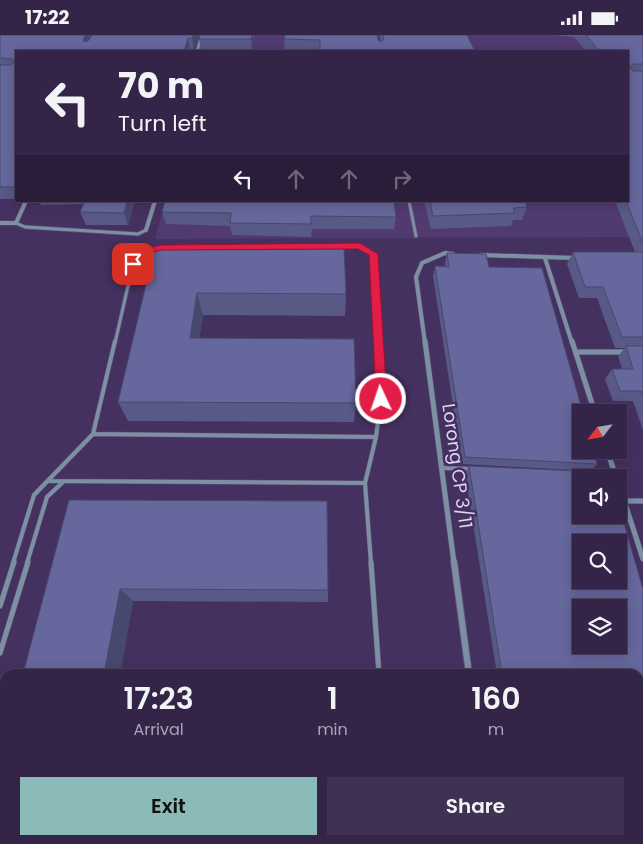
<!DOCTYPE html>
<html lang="en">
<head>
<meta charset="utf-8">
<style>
  :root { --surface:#342548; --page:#3f3152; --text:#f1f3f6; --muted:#a9a5b4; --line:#4e4260; --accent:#8bbbb9 }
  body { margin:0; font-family:Poppins,sans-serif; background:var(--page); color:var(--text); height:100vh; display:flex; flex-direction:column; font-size:19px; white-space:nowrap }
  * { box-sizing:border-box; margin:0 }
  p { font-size:16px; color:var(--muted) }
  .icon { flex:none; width:28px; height:28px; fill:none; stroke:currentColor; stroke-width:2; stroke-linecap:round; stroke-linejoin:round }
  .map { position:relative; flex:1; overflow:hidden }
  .sheet { position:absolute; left:0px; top:634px; width:644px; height:176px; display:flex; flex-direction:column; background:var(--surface); border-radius:15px 15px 0 0; box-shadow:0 2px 12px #0003,0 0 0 1px var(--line) }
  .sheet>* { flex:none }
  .guide { position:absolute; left:15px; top:15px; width:614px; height:152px; border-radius:0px; box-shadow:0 2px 12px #0003,0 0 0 1px var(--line); background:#342548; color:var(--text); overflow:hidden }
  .needle { width:32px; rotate:239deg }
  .buttons { position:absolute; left:572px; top:369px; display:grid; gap:10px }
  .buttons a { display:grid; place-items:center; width:55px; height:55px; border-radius:0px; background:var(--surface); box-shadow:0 2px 12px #0003,0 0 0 1px var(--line); font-size:25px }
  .pin { position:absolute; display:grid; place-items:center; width:42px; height:42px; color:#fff; margin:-21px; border-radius:10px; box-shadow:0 2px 8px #0006 }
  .me { position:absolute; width:55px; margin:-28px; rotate:357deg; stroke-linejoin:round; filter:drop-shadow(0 0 4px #0008) }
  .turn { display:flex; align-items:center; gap:18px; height:105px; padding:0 20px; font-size:22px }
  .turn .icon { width:65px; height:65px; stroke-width:2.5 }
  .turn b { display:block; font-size:35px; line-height:42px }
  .lanes { display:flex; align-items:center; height:48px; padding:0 20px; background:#0003; justify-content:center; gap:25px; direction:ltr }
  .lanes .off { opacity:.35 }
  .eta { display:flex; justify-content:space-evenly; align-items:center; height:85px; text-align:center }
  .eta b { font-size:30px; font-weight:600; line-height:35px }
  .button { display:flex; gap:10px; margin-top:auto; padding:10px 20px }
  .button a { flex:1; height:58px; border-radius:0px; background:var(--accent); color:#111; font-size:20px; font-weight:600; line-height:58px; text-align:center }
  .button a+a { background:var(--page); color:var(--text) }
  .status { display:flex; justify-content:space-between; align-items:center; height:35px; padding:0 25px; background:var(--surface); direction:ltr }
  .status svg { height:14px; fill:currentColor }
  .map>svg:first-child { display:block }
</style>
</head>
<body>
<div class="status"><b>17:22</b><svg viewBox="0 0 49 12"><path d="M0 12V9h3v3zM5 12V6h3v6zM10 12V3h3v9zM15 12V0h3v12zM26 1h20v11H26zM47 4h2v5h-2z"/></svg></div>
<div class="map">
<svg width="643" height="809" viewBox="0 0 643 809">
  <rect width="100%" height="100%" fill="#453160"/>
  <!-- built -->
  <path fill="#513a70" d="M211 0H643V202L155 204 165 166H628V16H206Z"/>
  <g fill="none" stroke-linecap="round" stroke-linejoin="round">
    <!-- lane-far2 casing -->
    <g stroke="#614e7a" stroke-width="4.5">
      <path id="lane-far2" d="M409 166 416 201
        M16 188 25 192 138 199 146 195
        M257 212 359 211 373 219 378 308
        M115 308 133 229 143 217 158 213"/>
    </g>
    <!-- lane-far1 casing -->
    <g stroke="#614e7a" stroke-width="5">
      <path id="lane-far1" d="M93 399 115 306
        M442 433 472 434
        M49 446 365 448
        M13 528 34 460 93 399 376 402
        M27 528 47 462 63 447
        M371 528 365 448 376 402 381 364 378 306"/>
    </g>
    <!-- lane casing -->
    <g stroke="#614e7a" stroke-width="6">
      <path id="lane" d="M371 527 379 639
        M0 571 14 527
        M0 618 28 527
        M385 809 386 805"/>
    </g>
    <!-- street-far3 casing -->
    <g stroke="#614e7a" stroke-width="4">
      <path id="street-far3" d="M197 16 202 0"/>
    </g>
    <!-- street-far2 casing -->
    <g stroke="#614e7a" stroke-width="5">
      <path id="street-far2" d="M0 188H16L26 166
        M146 195 155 166
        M481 220 575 223
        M545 223 572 308
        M425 308 416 242 422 228 445 218 453 219"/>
    </g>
    <!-- street-far1 casing -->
    <g stroke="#614e7a" stroke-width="6">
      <path id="street-far1" d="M425 306 454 528
        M572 306 595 378
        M576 317H628
        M607 415 616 442
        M619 450 643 524
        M624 466H643"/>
    </g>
    <!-- street casing -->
    <g stroke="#614e7a" stroke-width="8">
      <path id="street" d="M454 527 469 639
        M490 805V809"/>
    </g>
    <!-- lane-far2 -->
    <use href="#lane-far2" stroke="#7b90a2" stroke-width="3"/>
    <!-- lane-far1 -->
    <use href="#lane-far1" stroke="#7b90a2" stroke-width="4"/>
    <!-- lane -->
    <use href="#lane" stroke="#7b90a2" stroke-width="5"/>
    <!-- street-far3 -->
    <use href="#street-far3" stroke="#7b90a2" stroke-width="3"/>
    <!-- street-far2 -->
    <use href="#street-far2" stroke="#7b90a2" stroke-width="4"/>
    <!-- street-far1 -->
    <use href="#street-far1" stroke="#7b90a2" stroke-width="5"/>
    <!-- street -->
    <use href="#street" stroke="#7b90a2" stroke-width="6"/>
  </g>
  <!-- wall -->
  <path fill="#585986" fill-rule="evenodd" d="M0 0H200L194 15 16 16V164H0Z
    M255 0 252 16 201 15 199 4Z
    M380 0H467L475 16H285L284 4 378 5 381 7Z
    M559 0H643V395L633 366H613L605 344 612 334H622L618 321 625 313H615L597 263H579L567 229 573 217H635L615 166H628V16H586L574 2 559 1Z
    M39 166H135L128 190H86L80 177 83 169 41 170Z
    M424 166H525L527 172 522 185H513L511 191 431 194Z
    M162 177 396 182 394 194H312L311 202 232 200 230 191 166 189Z
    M155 212 346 259 345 281 203 280 199 303 356 368 354 387 128 386 118 367Z
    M447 218 489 232 597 429 591 436 462 429 433 241 435 231 445 232V228Z
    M469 431 599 437 600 440H610V442H581V480H619V471L643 554V809H524L523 805H639V639H497L465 438ZM581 508H619V545H581ZM581 572H619V610H581Z
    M69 465 328 555V567L133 566 120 639H23Z"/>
  <!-- shaded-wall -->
  <path fill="#47486d" d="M85 0H93L87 16 83 6Z
    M193 0H200L194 15 192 3Z
    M252 0H255L252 16 251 4Z
    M188 3 190 16H184Z
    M127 166H135L128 190 124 178Z
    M197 258 203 280 196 324 190 303Z
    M120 554 133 566 120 639H104Z"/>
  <!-- building -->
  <path fill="#66679c" stroke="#47486d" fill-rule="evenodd" d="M0 0H85L83 6 86 7 89 5 92 0H193L192 3H188L184 16H16V152H0V30H11L14 27 12 24 0 23Z
    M200 0H252L251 4H199Z
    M285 0H377L378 5 381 7 384 4 383 0H467L475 16H320V5L284 4Z
    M586 0H643V29H633L630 32 633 36H643V208L626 166H628V16H599Z
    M85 166H127L124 178 80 177Z
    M165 166H394L396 182 311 181V189L230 188 231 178 162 177Z
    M430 166H525L527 172 513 173 515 178 433 181Z
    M155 212H344L346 259 197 258 190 303 354 304 356 368 118 367Z
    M573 217H643V302H622L603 252H585Z
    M447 218 486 219 489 232 542 233 583 378H581V415H593L597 429 465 422 435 231 449 232Z
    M626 311H643V361L641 356H620L612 334H633Z
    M469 431 599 437 600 440H610V442H581V480H619V471L643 554V809H530V805H639V639H502ZM581 508H619V545H581ZM581 572H619V610H581Z
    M69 465 327 466 328 555 120 554 104 639H23Z
    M5 707V780H0V726Z"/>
  <!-- route -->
  <path fill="#e11d48" stroke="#92132f" d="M360 208 378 219 387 364 381 368 376 364 369 220 358 214 161 215 146 219 136 231 128 229 140 215 161 210Z"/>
  <g text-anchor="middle" stroke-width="5" stroke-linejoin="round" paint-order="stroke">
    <!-- street labels -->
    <g font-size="18" fill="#dfd4f1" stroke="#453160">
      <text transform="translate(457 431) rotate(82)" y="6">Lorong CP 3/11</text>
    </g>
  </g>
</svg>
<div class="buttons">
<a><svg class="needle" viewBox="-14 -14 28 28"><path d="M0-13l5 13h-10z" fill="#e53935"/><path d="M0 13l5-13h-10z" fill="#a9a5b4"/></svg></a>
<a><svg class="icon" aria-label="sound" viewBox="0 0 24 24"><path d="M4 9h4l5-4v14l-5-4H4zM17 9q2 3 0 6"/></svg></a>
<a><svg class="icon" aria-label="search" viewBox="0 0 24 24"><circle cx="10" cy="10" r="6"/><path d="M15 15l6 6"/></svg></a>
<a><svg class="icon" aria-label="layers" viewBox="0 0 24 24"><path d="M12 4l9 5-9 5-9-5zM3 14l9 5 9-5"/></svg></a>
</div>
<div class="pin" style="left:133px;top:229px;background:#d93025"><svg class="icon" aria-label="arrive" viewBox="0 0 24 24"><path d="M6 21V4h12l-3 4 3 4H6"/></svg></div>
<svg class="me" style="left:381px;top:364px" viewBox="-20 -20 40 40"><circle r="17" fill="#e11d48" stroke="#fff" stroke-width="3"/><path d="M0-11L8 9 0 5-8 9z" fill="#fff"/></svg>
<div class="guide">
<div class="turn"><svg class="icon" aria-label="left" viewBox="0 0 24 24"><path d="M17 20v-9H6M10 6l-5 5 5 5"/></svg><div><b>70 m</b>Turn left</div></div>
<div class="lanes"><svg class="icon" aria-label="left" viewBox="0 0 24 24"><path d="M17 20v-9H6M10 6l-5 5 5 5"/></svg><svg class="icon off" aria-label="ahead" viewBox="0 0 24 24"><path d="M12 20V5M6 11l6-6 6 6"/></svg><svg class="icon off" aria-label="ahead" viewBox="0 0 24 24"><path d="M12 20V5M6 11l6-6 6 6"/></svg><svg class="icon off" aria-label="right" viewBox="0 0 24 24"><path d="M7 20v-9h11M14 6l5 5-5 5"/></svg></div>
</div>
<section class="sheet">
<div class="eta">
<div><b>17:23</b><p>Arrival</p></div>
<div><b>1</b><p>min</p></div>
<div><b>160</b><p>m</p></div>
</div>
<div class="button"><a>Exit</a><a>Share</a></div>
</section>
</div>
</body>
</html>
